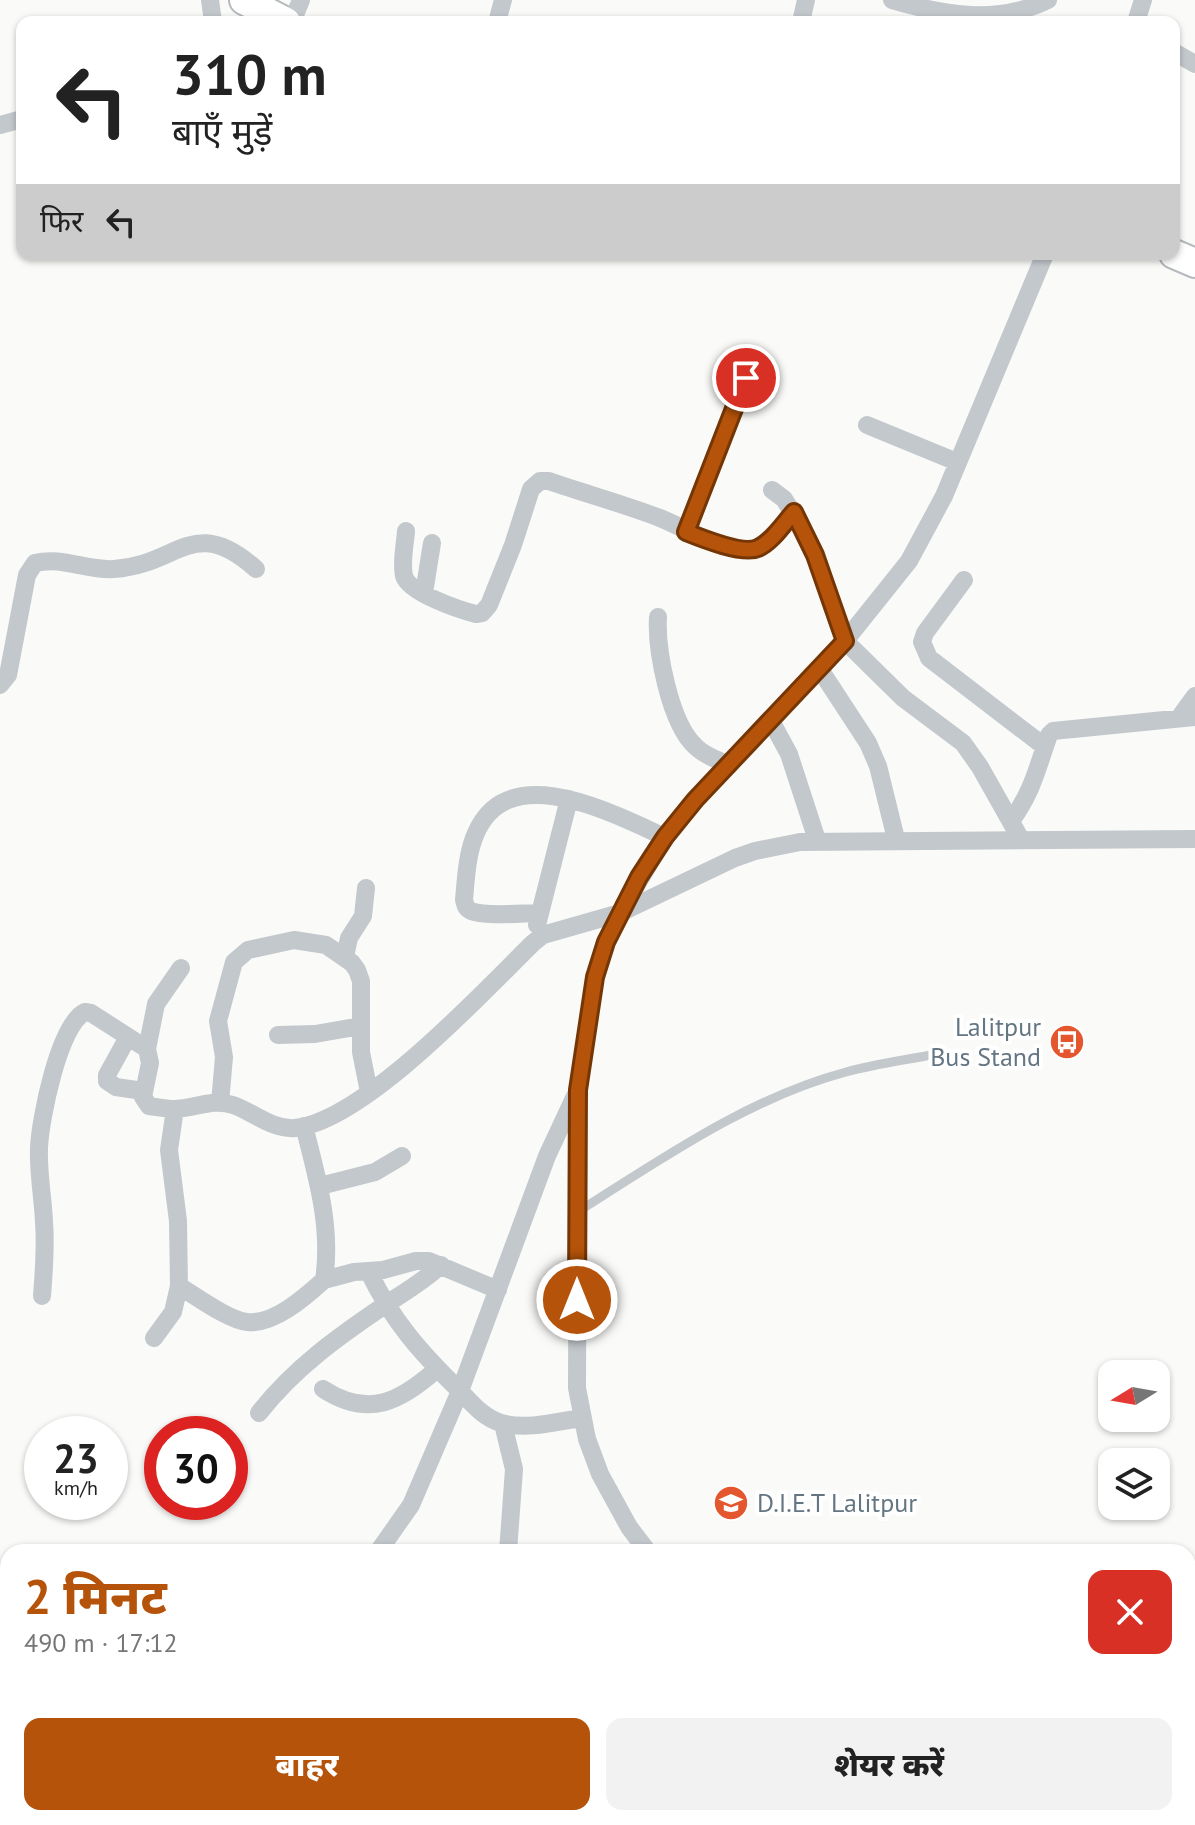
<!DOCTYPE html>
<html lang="hi">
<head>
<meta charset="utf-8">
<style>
  :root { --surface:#fff; --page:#f2f2f2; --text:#222; --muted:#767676; --accent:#b45309 }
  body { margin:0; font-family:"PT Sans","Noto Sans Devanagari",sans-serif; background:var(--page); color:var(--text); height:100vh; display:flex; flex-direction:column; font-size:30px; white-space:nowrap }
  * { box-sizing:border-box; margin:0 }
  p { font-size:26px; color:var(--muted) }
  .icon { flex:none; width:44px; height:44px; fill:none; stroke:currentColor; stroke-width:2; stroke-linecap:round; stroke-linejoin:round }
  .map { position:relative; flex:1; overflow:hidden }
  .sheet { position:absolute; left:0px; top:1544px; width:1196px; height:282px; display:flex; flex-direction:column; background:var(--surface); border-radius:24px 24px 0 0; box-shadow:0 2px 6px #0004 }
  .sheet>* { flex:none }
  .guide { position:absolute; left:16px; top:16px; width:1164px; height:244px; border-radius:16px; box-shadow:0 2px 6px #0004; background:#fff; color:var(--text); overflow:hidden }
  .needle { width:52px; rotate:259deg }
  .fabs { position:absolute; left:1098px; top:1360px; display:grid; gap:16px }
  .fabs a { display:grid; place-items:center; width:72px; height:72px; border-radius:16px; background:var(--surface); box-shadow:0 2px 6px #0004; font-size:40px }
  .speed { position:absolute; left:24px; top:1416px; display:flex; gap:16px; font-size:40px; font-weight:700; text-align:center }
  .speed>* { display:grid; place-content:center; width:104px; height:104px; border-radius:50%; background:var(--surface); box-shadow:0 2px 6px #0004; line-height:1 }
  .speed small { font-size:20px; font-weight:400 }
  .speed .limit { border:12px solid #d22; background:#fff; color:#111 }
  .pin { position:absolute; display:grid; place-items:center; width:68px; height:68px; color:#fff; margin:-34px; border:4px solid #fff; border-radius:50%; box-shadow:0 2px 8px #0007 }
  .me { position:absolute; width:88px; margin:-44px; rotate:0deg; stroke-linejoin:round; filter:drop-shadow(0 0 6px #0008) }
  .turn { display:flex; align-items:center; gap:28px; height:168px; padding:0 24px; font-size:36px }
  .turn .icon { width:104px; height:104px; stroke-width:2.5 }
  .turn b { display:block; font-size:56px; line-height:68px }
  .then { display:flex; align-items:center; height:76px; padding:0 24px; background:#0003; gap:16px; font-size:30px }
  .round { display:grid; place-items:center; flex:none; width:84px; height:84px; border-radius:16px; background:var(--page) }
  .head { display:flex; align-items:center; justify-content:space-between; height:136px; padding:0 24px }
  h1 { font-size:48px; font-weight:800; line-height:60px; color:var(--accent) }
  .action { display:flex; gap:16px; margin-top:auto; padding:16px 24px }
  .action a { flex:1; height:92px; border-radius:16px; background:var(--accent); color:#fff; font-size:32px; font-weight:800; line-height:92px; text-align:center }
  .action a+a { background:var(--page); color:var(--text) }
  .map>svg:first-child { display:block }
</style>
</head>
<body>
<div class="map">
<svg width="1195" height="1825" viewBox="0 0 1195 1825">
  <rect width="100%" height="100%" fill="#fafaf8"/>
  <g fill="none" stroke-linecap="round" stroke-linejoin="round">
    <!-- primary casing -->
    <g stroke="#b5babe" stroke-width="32">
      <path id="primary" d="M244 0 286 22
        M1174 254 1195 263"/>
    </g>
    <!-- lane -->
    <path stroke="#c3c8cc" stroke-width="9" d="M579 1211C663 1158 749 1098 846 1072 875 1064 906 1060 936 1054"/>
    <!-- street -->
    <path stroke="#c3c8cc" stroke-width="18" d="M210 0 213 22
      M892 0C944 15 997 25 1048 0
      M292 22 301 0
      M497 22 503 0
      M801 22 806 0
      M1136 22 1143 0
      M1174 52 1195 64
      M0 125 22 119
      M867 425 957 462
      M772 490 784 499 801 526 815 555 845 641 903 698 963 743 980 767 1020 838
      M406 531C405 545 401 562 404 576 409 593 460 610 476 614L482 613 489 605 513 545 531 489 540 481H549C586 494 624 504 660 518 685 528 726 554 753 549 769 547 783 523 794 512
      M686 532 746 378
      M964 580 925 633 922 642 929 658 1045 747
      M424 593 432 543
      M658 617C656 650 670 724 696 747 705 756 718 760 729 765
      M819 668 868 743 878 766 896 839
      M0 685 8 675 27 575 35 563C62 556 87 571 114 569 179 565 193 513 256 569
      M1179 718 1195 696
      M770 719 789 754 817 840
      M1011 821C1033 791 1037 768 1049 735L1053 731 1195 717
      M540 913C524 913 485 917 471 911 465 908 466 906 464 900 466 878 467 853 476 833 509 757 615 815 665 837
      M537 925 569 799
      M345 957 349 938 363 916 366 888
      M278 1035 315 1034 361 1026
      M128 1037 107 1075V1081L116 1087 143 1091
      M147 1049 156 1004 181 968
      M220 1103 224 1057 218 1021 234 962 248 950 294 940 326 945 352 963 357 970 361 981V1052L369 1092
      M320 1186 375 1172 402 1156
      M369 1272C392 1320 420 1352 458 1389 472 1403 482 1417 501 1423 526 1430 556 1422 581 1418
      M324 1280 354 1272 383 1270 416 1261H429L498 1290
      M179 1286C196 1296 228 1320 247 1322 274 1325 305 1297 324 1280 332 1227 317 1177 304 1126
      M42 1296C44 1271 46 1247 44 1222 43 1198 38 1173 39 1148 40 1120 59 1024 85 1012L91 1013 147 1049 150 1063 143 1097 149 1106C157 1107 166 1109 174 1109 194 1109 212 1098 233 1105 253 1112 273 1130 295 1128 364 1121 483 992 533 943L543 935 620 913 735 858 755 851 800 842 1195 839
      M154 1338 173 1312 179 1286 178 1221 169 1150 175 1109
      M323 1389C369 1419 401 1401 437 1369
      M259 1413C294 1368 339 1336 385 1305 405 1292 424 1281 441 1265
      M503 1424 514 1469 508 1552
      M378 1552 411 1505 460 1391 547 1156 575 1096
      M648 1552 629 1527 600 1474 587 1439 577 1388 578 1090 595 977 606 942 620 913 665 837 695 800 845 641 909 561 944 496 1045 254
      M0 1740 8 1736
      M1188 1802 1195 1803
      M47 1818 49 1825
      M149 1818 152 1825
      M285 1818 286 1825
      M435 1825 437 1818"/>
    <!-- primary -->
    <use href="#primary" stroke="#fff" stroke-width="28"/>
  </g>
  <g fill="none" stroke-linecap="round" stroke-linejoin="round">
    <!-- route casing -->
    <g stroke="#753606" stroke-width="20">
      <path id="route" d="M577 1300 578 1090 595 977 606 942 639 877 665 837 695 800 845 641 815 555 794 512C784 523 772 542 758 548 743 555 701 538 686 532L746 378"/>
    </g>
    <!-- route -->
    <use href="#route" stroke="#b45309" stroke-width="14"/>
  </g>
  <!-- icons -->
  <defs>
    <g id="bus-disc" transform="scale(1.8)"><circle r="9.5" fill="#e4572e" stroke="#fff"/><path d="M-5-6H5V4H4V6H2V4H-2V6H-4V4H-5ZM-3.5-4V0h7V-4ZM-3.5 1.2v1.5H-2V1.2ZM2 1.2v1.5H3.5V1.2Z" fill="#fff"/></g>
    <g id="university-disc" transform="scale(1.8)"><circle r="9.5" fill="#e4572e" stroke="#fff"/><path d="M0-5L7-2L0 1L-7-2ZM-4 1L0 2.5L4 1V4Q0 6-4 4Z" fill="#fff"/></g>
  </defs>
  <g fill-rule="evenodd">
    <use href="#bus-disc" x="1067" y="1042"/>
    <use href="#university-disc" x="731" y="1503"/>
  </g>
  <g text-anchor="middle" stroke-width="8" stroke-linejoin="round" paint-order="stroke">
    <!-- poi labels -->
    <g font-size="26" fill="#657683" stroke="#fff" text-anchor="end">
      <text x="1041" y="1036">Lalitpur<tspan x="1041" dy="30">Bus Stand</tspan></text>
      <text x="757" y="1512" text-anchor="start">D.I.E.T Lalitpur</text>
    </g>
  </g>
</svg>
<div class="fabs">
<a><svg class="needle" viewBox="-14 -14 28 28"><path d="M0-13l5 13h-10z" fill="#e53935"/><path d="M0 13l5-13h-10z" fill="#767676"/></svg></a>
<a><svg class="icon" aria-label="layers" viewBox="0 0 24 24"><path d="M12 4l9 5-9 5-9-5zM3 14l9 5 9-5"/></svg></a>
</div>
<div class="speed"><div>23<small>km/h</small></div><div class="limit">30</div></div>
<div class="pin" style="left:746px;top:378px;background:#d93025"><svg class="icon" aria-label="arrive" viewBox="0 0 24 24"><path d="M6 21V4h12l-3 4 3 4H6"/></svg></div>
<svg class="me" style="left:577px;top:1300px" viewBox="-20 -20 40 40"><circle r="17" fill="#b45309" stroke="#fff" stroke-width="3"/><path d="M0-11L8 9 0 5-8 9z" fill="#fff"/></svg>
<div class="guide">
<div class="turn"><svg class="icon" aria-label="left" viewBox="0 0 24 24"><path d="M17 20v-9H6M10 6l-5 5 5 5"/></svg><div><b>310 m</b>बाएँ मुड़ें</div></div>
<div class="then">फिर<svg class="icon" aria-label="left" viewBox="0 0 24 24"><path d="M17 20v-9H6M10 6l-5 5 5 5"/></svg></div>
</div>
<section class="sheet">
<div class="head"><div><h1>2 मिनट</h1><p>490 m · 17:12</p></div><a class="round" style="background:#d93025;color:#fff"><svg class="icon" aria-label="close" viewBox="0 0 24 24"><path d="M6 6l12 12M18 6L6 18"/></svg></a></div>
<div class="action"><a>बाहर</a><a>शेयर करें</a></div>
</section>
</div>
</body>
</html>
